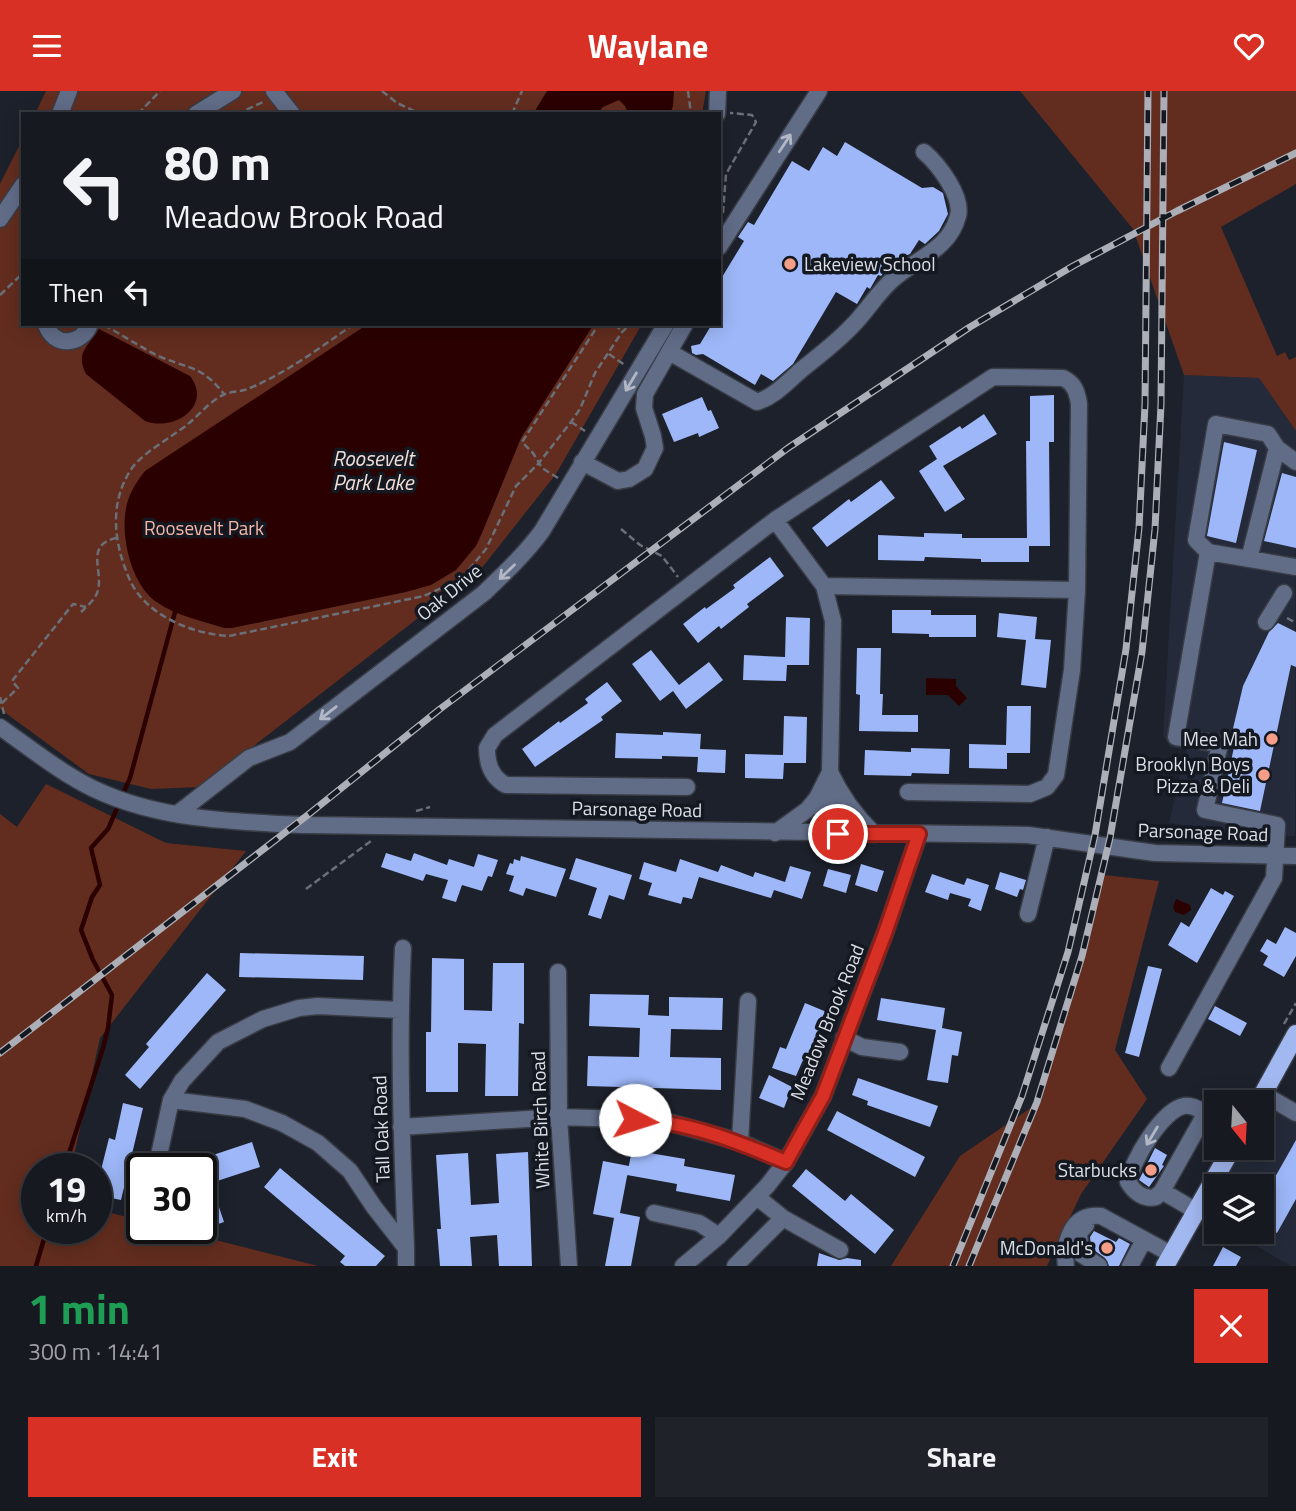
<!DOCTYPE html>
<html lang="en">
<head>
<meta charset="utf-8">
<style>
  :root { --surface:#161920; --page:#1f2229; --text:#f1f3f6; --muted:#9ea0a5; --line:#35383e; --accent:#d93025 }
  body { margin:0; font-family:"Titillium Web",sans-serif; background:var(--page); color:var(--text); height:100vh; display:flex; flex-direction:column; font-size:26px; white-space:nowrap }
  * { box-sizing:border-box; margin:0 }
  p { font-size:23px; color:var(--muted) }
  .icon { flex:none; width:38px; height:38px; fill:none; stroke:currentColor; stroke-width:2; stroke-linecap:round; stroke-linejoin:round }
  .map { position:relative; height:1175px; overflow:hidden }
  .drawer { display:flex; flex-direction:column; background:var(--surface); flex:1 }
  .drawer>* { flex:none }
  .hud { position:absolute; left:21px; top:21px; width:700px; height:214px; border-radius:0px; box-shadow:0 4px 18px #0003,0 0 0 2px var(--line); background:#161920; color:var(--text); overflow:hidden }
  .needle { width:46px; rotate:162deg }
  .fabs { position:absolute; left:1204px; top:999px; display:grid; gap:14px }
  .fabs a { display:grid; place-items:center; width:70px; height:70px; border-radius:0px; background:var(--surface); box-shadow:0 4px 18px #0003,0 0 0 2px var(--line); font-size:35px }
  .speed { position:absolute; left:21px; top:1062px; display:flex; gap:14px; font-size:35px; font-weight:700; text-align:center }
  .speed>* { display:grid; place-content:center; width:91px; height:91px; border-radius:50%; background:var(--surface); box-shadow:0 4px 18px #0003,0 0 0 2px var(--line); line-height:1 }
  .speed small { font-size:18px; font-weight:400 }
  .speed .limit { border:4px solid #111; border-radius:10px; background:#fff; color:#111 }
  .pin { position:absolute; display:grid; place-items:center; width:60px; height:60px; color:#fff; margin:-30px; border:4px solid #fff; border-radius:50%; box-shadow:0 2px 7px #0007 }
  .me { position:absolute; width:77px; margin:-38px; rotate:95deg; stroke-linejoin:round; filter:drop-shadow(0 0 5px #0008) }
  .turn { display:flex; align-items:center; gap:24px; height:147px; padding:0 28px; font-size:32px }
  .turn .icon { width:91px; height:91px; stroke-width:2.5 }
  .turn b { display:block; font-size:49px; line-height:60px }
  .then { display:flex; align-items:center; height:66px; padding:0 28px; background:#0003; gap:14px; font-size:26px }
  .round { display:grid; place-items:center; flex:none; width:74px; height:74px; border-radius:0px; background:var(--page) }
  .head { display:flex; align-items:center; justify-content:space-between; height:119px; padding:0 28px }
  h1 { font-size:42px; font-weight:700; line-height:52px; color:#1e9e55 }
  .button { display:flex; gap:14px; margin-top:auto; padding:14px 28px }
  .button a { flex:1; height:80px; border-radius:0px; background:var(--accent); color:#fff; font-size:28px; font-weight:700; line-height:80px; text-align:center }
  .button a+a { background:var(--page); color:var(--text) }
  header { display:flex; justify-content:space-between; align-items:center; height:91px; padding:0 28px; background:var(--accent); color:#fff; font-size:32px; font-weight:700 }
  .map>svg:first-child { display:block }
</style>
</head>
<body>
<header><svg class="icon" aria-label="menu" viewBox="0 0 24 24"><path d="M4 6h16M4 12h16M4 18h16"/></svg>Waylane<svg class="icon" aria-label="heart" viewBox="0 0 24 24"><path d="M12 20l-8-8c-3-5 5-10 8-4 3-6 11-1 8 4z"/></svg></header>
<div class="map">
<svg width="1296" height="1175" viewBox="0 0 1296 1175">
  <rect width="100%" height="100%" fill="#1d212b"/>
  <!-- built -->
  <path fill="#242a39" d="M1184 284 1259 287 1296 340 1295 745 1258 747 1169 732 1186 659 1170 656 1163 645Z
    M1262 1012 1296 1022V1175H1291L1232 1141H1262V1096H1216V1131L1196 1120 1232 1057H1262Z"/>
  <!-- green -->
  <path fill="#622d1f" d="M46 0H706L702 23H35Z
    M1020 0H1296V93L1221 136 1277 265 1285 261 1289 269 1296 266V340L1259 287 1184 284 1133 138Z
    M23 47V233H642L556 383 481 478 201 696 151 698 89 683 0 618V93Z
    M46 693 166 752 246 760 100 947 71 1078H37V1138H96V1118L142 1130V1138H172L318 1175H0V723L17 736Z
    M1104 784 1159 790 1115 959 1147 1008 1081 1103 1047 1175H891L960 1065 1041 1010Z"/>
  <!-- water -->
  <path fill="#2b0000" d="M547 0H674L673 15 670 23H628L625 15 619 9 603 16 597 23H533Z
    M368 233H594L521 347 482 442 476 455 456 479 431 494 406 501 232 537H224C203 530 177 525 158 512 131 495 119 443 127 413 130 401 137 390 145 380Z
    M99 238 190 285C213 315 174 341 145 330L86 283C75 261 88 256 99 238Z
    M926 587 956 588V595L967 607 959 615 948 604H926Z
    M1176 808 1190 814 1191 819 1184 824 1175 821 1173 816Z"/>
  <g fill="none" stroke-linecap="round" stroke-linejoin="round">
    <!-- stream -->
    <path stroke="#2b0000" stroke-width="4.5" d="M122 705 130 687 175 521
      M64 1078 103 957 108 937 112 904 93 869 81 839 92 806 100 794 91 757 108 738 119 713
      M36 1175 47 1138"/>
  </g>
  <!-- building -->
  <path fill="#9db7f8" d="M845 51 922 97 933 96 943 102 948 123 939 140 925 153 919 149 910 163 900 167 894 174 891 172 881 185 878 184 870 198 867 196 857 213 836 201 793 273 773 290 761 283 755 294 703 263 696 264 692 262 691 255 700 253 712 233H719V191L744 150 738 146 748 131 754 134 792 70 809 80 823 56 837 65Z
    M1054 304V351H1049L1050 455H1029V471H981V468L925 466 924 470 878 469V444L924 446V442L962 443V447H1027L1026 350H1030V305Z
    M702 306 708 320 711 319 719 337 699 346 698 342 674 351 662 323Z
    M984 323 997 343 943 375 965 408 945 421 919 380 937 368 929 355 960 335 962 338Z
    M1224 351 1257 359 1236 452 1207 445Z
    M1282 382 1296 386V457L1264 450Z
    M881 389 895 407 827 456 812 437 849 408 851 411Z
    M770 466 784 485 747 513 749 516 721 538 719 535 698 552 683 533 705 516 706 518 735 497 733 494Z
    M892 519H931V524H976V546H929V543L892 542Z
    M999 522 1037 526 1035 548 1051 549 1046 597 1021 594 1026 549 997 546Z
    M786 526 810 527 809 574H787L786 590 743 589 744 564 785 566Z
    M1278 532 1296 541V576L1291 574 1260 720 1222 712 1236 647 1231 646 1243 595 1269 541Z
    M857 557H881L880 603H883L882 624H918V641L859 640 860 604 856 603Z
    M651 559 679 594 709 571 723 589 686 618 673 600 660 610 632 573Z
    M607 591 622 610 601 626 603 629 535 676 522 658 559 630 560 632 588 612 585 608Z
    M1007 615H1031L1030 662H1007V678L969 677V653L1006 654Z
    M784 625 807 626 806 672H784L783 688 745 687V663L783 664Z
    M663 641 701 643 700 658 726 659 725 682 697 681 698 666 662 665V668L615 667 616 642 663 644Z
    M911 657 950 658 949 683 912 682 911 685 864 684 865 659 911 661Z
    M386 762 411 770 414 762 447 774 449 768 474 776 478 763 498 769 492 786 488 785 482 800 462 794 456 811 442 807 448 789 426 783 423 790 381 776Z
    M521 765 566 778 556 806 526 797 523 805 509 800 514 785 506 783 510 772 513 773 514 768 520 770Z
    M576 767 632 784 624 809 609 804 601 828 588 824 597 797 569 788Z
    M680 768 718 781 721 774 753 786 755 781 785 791 790 775 811 781 802 808 774 799 771 807 699 786 692 808 683 806 681 813 648 804 652 792 639 788 644 771 676 781Z
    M861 773 884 780 877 801 855 794Z
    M828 778 851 784 846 802 823 795Z
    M1000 781 1026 789 1023 799 1020 798 1017 806 995 798Z
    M932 783 964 794 967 787 989 794 981 820 968 815 971 808 950 802 948 809 925 801Z
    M1211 797 1223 804 1225 800 1234 805 1197 872 1168 854 1181 831 1189 836Z
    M1285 836 1296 842V865L1284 886 1263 874 1268 865 1260 860 1267 848 1276 853Z
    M240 862 364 865 363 889 239 886Z
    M432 867 464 868V919L492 920 493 872H524V933L519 932 518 1005H485L486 953 458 952V1001H426V941H431Z
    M1148 875 1162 878 1139 966 1125 962Z
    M207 882 226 899 140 998 125 984 149 956 146 953Z
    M590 903 649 904 648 924 669 925V906L723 907 722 939 671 938 670 966 721 967V999L587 995 588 965 639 966 640 937 589 935Z
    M881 907 945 917 942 937 962 941 958 965 952 964 948 992 927 989 936 939 877 929Z
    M805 912 829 922 809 971 803 969 796 985 772 977 780 956 786 958Z
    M1215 915 1247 932 1240 945 1208 928Z
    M769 984 792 996 784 1017 759 1007Z
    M858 987 938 1015 930 1036 867 1014 868 1010 852 1004Z
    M123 1012 143 1017 121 1109 96 1104V1099L109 1047 115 1049Z
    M837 1020 925 1066 915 1086 827 1039Z
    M1296 1049V1108L1277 1142 1262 1134V1109Z
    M252 1051 260 1076 211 1092 224 1131 201 1139V1068Z
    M1155 1057 1167 1064 1162 1074 1164 1075 1149 1096 1139 1089Z
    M632 1059 685 1068 684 1075 735 1084 730 1110 676 1100 677 1093 627 1084Z
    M528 1061 532 1175H499L497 1144 470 1146 472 1175H440L437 1138H441L436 1064 468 1062 471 1114 499 1112 496 1063Z
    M603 1070 629 1075 620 1122 640 1126 631 1175H605L614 1127 593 1123Z
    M280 1077 385 1165 376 1175H345L340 1171 345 1165 264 1096Z
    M806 1078 845 1110 851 1103 894 1139 875 1163 792 1095Z
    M1094 1140 1116 1151 1119 1147 1130 1153 1119 1175H1109L1105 1167 1091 1157 1090 1146Z
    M1223 1156 1241 1166 1236 1175H1213Z
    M819 1162 839 1169 847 1167 861 1169V1175H817Z"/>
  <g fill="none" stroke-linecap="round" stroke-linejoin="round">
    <!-- minor casing -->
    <g stroke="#383c45" stroke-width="19">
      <path id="minor" d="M274 0 292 23
        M60 23 69 0
        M196 23 233 0
        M717 23 718 0
        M0 128 23 94
        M719 156 819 0
        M46 233C53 257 82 255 90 233
        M671 262 757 311C775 305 785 293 800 280 817 266 836 252 852 235 866 221 876 204 891 190 914 168 949 160 958 125 963 105 938 73 924 61
        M582 371 618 390 629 388 645 378 655 357 653 345 644 317 645 303 685 233
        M1208 461 1196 449 1216 333 1268 343 1277 357 1296 371
        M1249 468 1277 357
        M824 495 1077 499
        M1266 531 1284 502
        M0 636C30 657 61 682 94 698 159 729 234 731 305 734L1028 744 1155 762 1296 765
        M830 681C841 705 855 724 874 743
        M687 696 506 694C491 686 487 673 487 657L495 644 775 429 993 286 1063 287C1074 292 1077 300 1079 313L1077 499 1072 579 1056 684 1047 696 1030 703 908 701
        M837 696 838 743
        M822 697 823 742
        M177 723 249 667 290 651 484 502C505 482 525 463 542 440L666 233
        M775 742 807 719 817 707 830 681 833 530 824 495 775 429
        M1028 823 1047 746
        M403 857C398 957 402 1057 406 1157
        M558 881 559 1026 569 1175
        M844 947 862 956 900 961
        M1169 977 1274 787 1277 734 1205 719 1220 653 1176 646 1208 461 1296 476
        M1263 1003 1296 1022
        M171 1009 245 1018 282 1032 318 1052 350 1080 374 1116 406 1157V1175
        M401 1036 559 1026 661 1029 740 1051 786 1071
        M740 1051 748 910
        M156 1078 171 1009 182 990 218 951 263 928 299 917 318 915 400 919
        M1162 1100 1156 1106C1144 1109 1134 1101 1128 1091 1132 1070 1162 1019 1184 1015 1193 1014 1198 1018 1205 1022
        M757 1106 783 1127 840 1159
        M1202 1109 1216 1118
        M1196 1120 1162 1100 1207 1020
        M654 1122 699 1132 719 1145
        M1086 1134 1079 1142 1081 1163 1099 1175
        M683 1175 719 1145 767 1095 786 1071 823 1005 885 842 919 743
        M735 1175 783 1127
        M1066 1175C1063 1151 1072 1121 1101 1125L1171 1163
        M1130 1175 1144 1149"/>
    </g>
    <!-- major casing -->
    <g stroke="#383c45" stroke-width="21">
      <path id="major" d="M1258 1012 1296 943
        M1165 1175 1232 1057"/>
    </g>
    <!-- path -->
    <path stroke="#6b6f77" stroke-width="2.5" stroke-dasharray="7 3.5" stroke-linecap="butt" d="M382 0 397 12 421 23
      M688 0 691 23
      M138 23 160 0
      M237 23 263 11
      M512 23 522 0
      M723 122 726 83 756 31 752 24 730 22
      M0 204 23 182
      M354 233C321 256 288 281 250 297 242 301 233 300 225 303 211 309 199 324 188 333 171 347 141 362 130 380 109 414 114 452 129 487 144 524 192 543 229 545L424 505 461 488 486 458 516 395 538 373 571 331 580 318 595 282 622 241 631 233
      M615 233 622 241
      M104 234C124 245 143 258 163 267 194 279 202 276 224 303
      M609 263 626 275
      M571 331 585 340
      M558 387 542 377 533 362 522 351 599 233
      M621 438 640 454 662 465 678 486
      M81 521C87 515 96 508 98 499 103 478 85 454 116 447
      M1287 527 1296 532
      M0 606 4 623
      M2 612 18 597 12 590 73 513 86 516
      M416 720 430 716
      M306 798 371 750
      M1284 933 1296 912"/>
    <!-- minor -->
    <use href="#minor" stroke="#616c87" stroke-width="16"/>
    <!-- major -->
    <use href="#major" stroke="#a2b8f0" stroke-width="18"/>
    <!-- rail casing -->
    <g stroke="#acafb7" stroke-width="7">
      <path id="rail" d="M0 962 309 723 440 618 788 357 970 236 1073 175 1177 120 1296 62
        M953 1175 1022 1005 1068 861 1095 744 1126 558 1139 437 1145 313 1148 0
        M969 1175 1037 1011 1082 865 1110 747 1142 561 1155 438 1161 313 1164 0"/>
    </g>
    <!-- rail -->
    <use href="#rail" stroke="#141821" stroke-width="4.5" stroke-dasharray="13" stroke-linecap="butt"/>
  </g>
  <!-- one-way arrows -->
  <defs><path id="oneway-shaft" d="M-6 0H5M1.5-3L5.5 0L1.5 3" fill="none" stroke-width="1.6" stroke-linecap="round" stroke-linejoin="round" transform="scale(1.75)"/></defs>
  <g stroke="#b1b7c5">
    <use href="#oneway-shaft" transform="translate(785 52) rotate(-57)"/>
    <use href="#oneway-shaft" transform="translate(631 291) rotate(121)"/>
    <use href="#oneway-shaft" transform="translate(507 481) rotate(136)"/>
    <use href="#oneway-shaft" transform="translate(328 622) rotate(142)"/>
    <use href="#oneway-shaft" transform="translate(1152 1045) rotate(121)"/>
  </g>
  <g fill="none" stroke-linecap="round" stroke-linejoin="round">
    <!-- route casing -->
    <g stroke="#8d1f18" stroke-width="18">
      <path id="route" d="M635 1029C687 1030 738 1051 786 1071L823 1005 885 842 919 743H838"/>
    </g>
    <!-- route -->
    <use href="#route" stroke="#d93025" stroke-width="12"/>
  </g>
  <!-- markers -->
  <g fill="#f49e88" stroke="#141821" stroke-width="2.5">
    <circle cx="790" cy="173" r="7"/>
    <circle cx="1272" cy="648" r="7"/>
    <circle cx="1264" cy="684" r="7"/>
    <circle cx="1151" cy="1079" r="7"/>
    <circle cx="1107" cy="1157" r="7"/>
  </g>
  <g text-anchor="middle" stroke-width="7" stroke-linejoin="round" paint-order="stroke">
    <!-- poi labels -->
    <g font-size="19" fill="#dcdfe6" stroke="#141821" text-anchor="end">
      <text x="804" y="180" text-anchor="start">Lakeview School</text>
      <text x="1258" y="655">Mee Mah</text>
      <text x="1250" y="680">Brooklyn Boys<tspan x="1250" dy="22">Pizza &amp; Deli</tspan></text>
      <text x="1137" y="1086">Starbucks</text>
      <text x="1093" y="1164">McDonald's</text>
    </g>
    <!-- park labels -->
    <g font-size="19" fill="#f5b7a7" stroke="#141821">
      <text x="204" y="444">Roosevelt Park</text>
    </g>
    <!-- street labels -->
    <g font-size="19" fill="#dcdfe6" stroke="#141821">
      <text transform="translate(449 501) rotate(-39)" y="7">Oak Drive</text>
      <text transform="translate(637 718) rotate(1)" y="7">Parsonage Road</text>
      <text transform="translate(1203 741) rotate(2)" y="7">Parsonage Road</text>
      <text transform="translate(827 931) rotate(-68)" y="7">Meadow Brook Road</text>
      <text transform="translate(540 1029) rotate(-92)" y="7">White Birch Road</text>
      <text transform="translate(381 1038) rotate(-92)" y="7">Tall Oak Road</text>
    </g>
    <!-- water labels -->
    <g font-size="21" font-style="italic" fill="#f2dcd6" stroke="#141821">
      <text x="373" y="375">Roosevelt<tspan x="373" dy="24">Park Lake</tspan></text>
    </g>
  </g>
</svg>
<div class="fabs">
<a><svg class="needle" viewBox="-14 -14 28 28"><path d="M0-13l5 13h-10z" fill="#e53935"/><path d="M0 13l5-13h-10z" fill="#9ea0a5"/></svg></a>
<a><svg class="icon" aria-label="layers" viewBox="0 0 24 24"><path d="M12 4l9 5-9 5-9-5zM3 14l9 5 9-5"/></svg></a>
</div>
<div class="speed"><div>19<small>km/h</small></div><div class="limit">30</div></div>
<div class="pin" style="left:838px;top:743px;background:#d93025"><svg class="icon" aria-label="arrive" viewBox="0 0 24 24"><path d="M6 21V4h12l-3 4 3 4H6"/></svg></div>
<svg class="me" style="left:635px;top:1029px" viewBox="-20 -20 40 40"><circle r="19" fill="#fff"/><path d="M0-13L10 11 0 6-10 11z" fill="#d93025"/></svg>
<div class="hud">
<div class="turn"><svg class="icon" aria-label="left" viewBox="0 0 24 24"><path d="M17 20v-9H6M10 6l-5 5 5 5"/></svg><div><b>80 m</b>Meadow Brook Road</div></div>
<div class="then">Then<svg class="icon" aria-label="left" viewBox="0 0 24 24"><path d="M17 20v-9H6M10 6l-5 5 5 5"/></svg></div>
</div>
</div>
<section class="drawer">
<div class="head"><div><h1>1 min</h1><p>300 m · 14:41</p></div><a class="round" style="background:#d93025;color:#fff"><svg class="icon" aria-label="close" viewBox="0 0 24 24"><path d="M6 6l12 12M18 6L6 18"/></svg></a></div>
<div class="button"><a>Exit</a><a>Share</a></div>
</section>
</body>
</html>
